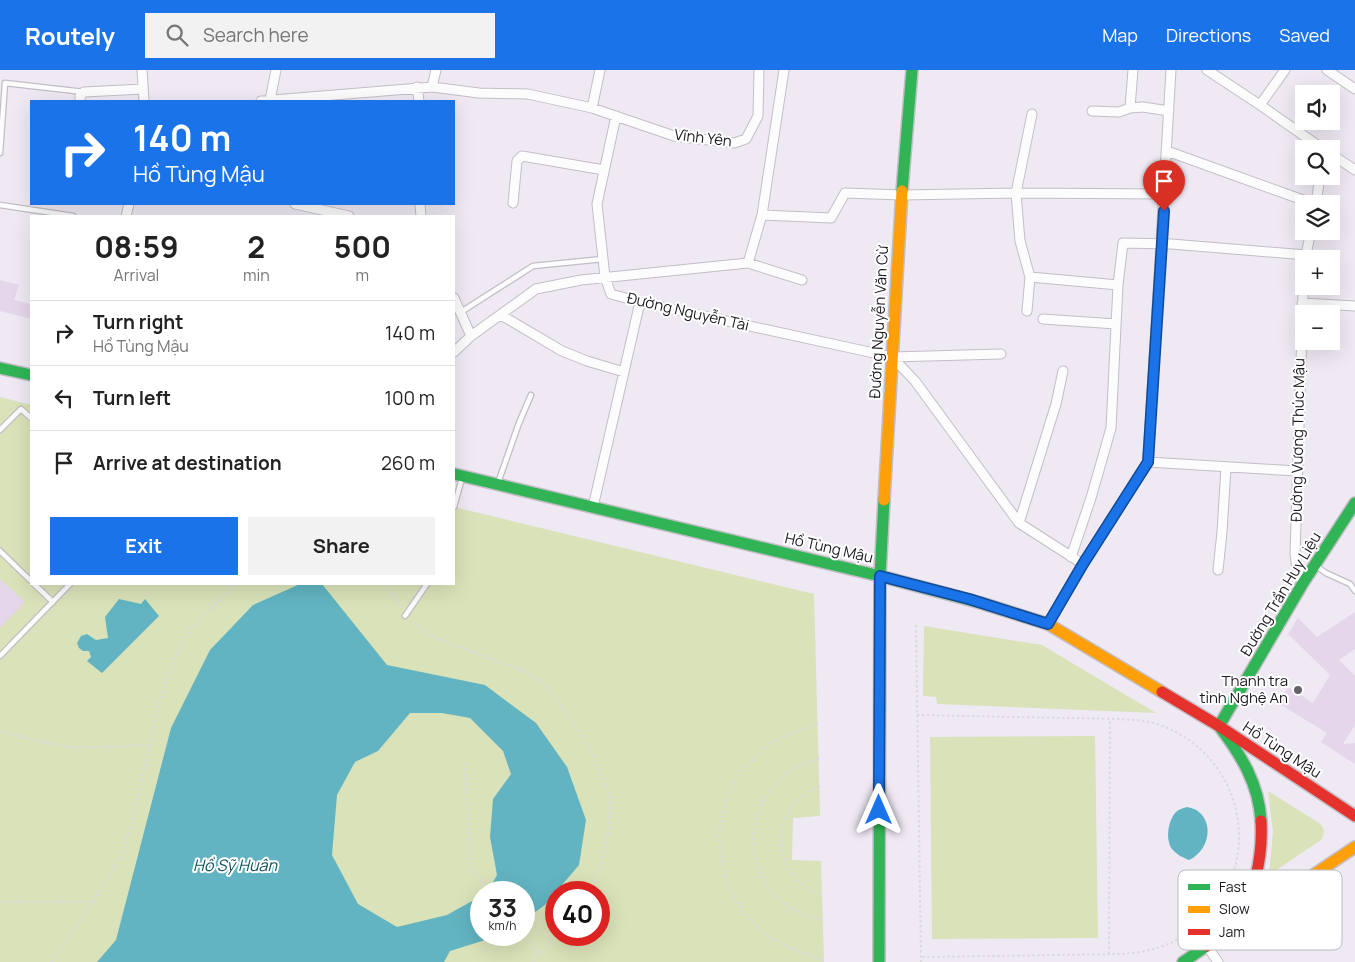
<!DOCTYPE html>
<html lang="en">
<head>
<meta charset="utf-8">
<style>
  :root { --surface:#fff; --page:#f2f2f2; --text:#222; --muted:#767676; --line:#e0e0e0; --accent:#1a73e8 }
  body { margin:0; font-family:Manrope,sans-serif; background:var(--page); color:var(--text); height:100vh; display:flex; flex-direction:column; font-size:19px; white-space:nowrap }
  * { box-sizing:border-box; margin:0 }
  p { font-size:16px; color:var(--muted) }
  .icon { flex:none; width:28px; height:28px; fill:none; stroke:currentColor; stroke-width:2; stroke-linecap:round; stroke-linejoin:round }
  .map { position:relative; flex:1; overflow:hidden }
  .details { position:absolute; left:30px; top:145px; width:425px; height:370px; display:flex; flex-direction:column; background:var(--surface); border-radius:0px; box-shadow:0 5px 20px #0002 }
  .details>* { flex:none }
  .banner { position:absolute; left:30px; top:30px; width:425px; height:105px; border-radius:0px; box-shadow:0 5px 20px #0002; background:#1a73e8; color:#fff; overflow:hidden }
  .tools { position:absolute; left:1295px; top:15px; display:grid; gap:10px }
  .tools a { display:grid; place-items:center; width:45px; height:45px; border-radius:0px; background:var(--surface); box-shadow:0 5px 20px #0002; font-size:25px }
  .speed { position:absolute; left:470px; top:811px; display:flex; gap:10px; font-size:25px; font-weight:700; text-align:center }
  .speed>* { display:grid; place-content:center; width:65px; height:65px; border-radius:50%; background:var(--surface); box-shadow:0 5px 20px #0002; line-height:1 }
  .speed small { font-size:12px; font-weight:400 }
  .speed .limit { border:8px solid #d22; background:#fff; color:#111 }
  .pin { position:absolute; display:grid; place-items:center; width:42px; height:42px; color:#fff; margin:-51px -21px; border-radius:50% 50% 50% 0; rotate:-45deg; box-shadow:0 0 5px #0007 }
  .pin .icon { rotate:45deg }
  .me { position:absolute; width:55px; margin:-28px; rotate:0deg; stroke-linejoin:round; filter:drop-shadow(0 0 4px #0008) }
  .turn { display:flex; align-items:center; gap:18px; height:105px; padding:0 20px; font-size:22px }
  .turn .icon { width:65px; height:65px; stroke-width:2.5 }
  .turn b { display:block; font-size:35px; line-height:42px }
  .eta { display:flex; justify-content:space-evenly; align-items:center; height:85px; text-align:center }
  .eta b { font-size:30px; font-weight:700; line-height:35px }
  .action { display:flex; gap:10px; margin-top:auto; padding:10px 20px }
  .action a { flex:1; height:58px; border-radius:0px; background:var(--accent); color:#fff; font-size:20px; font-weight:700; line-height:58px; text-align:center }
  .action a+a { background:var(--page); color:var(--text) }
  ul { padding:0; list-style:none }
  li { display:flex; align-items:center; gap:15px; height:65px; padding:0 20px; border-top:1px solid var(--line) }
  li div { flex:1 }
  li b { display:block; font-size:19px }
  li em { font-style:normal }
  header { display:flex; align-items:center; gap:30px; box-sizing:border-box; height:70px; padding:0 25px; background:var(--accent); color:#fff }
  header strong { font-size:24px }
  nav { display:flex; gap:28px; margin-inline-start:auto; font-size:18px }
  .search { width:350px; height:45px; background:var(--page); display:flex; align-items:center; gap:12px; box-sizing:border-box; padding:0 18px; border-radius:0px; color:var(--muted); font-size:19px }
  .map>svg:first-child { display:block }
</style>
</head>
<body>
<header>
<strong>Routely</strong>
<div class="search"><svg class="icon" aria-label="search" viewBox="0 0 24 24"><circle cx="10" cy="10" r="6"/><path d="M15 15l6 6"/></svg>Search here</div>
<nav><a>Map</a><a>Directions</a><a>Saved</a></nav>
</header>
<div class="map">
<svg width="1355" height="892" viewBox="0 0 1355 892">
  <rect width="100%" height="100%" fill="#efe9f4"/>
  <!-- green -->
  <path fill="#d9e2b9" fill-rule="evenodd" d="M0 327 31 335V514H454V437L814 524 820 746 793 748 792 790 821 791 824 892H0ZM481 822H524V865H481ZM556 822H599V865H556Z
    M924 556 1042 575 1156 643 937 634 936 627 923 626Z
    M1095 666 1098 868 932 869 930 667Z
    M1268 721 1319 753C1325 758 1325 763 1321 770L1269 805 1273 762Z"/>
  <!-- water -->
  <path fill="#62b4c2" d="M300 514H322L387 595 485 615 536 653 567 697 586 750 579 795 545 835 524 850V822H488L497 805 490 767 493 729 511 704 503 681 470 648 442 643H410L378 681 355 692 337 725 332 785 358 834 397 857 447 845 481 826V865H501L450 881 444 892H97L116 870 171 658 210 580 253 535Z
    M119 529 141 534 145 529 159 546 102 603 87 591 91 587 89 581H83L79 578 77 573 81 566 87 564 96 570 108 568 105 547Z
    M1187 737C1191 738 1196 739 1199 742 1215 756 1207 782 1189 790 1182 787 1177 785 1172 779 1165 770 1168 750 1176 742 1179 739 1184 738 1187 737Z"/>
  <!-- building -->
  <path fill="#e5d6eb" d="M0 210 19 215 14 230 31 234V249L0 241Z
    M0 509 25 532 0 558Z
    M1355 542V579L1339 590 1355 606V655L1343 674 1355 673V694L1321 672 1327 663 1278 633 1288 617 1313 633 1330 605 1288 564 1298 548 1317 567Z"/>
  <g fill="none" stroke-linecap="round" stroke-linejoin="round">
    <!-- lane casing -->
    <g stroke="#c2bec5" stroke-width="7">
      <path id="lane" d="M0 83 5 13 84 22
        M0 135 73 146
        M461 242 533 196 603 189
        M0 360 21 339 31 348
        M498 413 519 353 531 325
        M454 437 462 408
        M0 481 31 511
        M1316 496 1326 503 1350 514 1355 521
        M34 514 53 532
        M405 546 427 514
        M0 586 70 514"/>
    </g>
    <!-- street casing -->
    <g stroke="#c2bec5" stroke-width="11">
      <path id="street" d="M142 0 144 31
        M1133 0 1130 38 1143 37 1169 41
        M1207 0 1260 35
        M1285 0 1260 35 1323 79
        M1327 0 1355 19
        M417 17 419 31
        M432 17 436 0
        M270 30 276 0
        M80 31V26L84 22 143 19
        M261 31 432 17 479 23 528 24 592 38 600 0
        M592 38 674 66 734 73 746 69 758 46 759 0
        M1092 41 1119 42 1130 38
        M616 46 597 134 605 207 611 224 640 232 892 287 1001 284
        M1167 81 1314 134
        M1331 84 1355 100
        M513 133 517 91 522 86 604 100
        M295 134 349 146
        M420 134 421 146
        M1316 134 1320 106
        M762 145 831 148 845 123 902 125 1016 123 1165 124
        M126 146 129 134
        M1305 189 1311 161
        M748 193 802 210
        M1030 207 1118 215
        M454 228 471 266
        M1302 233 1355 236
        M1027 241 1030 207 1020 171 1016 123 1032 44
        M501 245 562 281 587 291 624 302
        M1043 249 1116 254
        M454 282 471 266 536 219 581 210 748 193 762 145 784 0
        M892 287 915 311 1019 453 1083 494
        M1148 392 1297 401
        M593 437 640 232
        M1019 453 1056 334 1063 301
        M1071 487 1091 428 1111 358 1118 215 1123 173 1171 174 1306 185
        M1218 500 1222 462 1226 397
        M1303 513 1297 498 1295 484 1304 196
        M1048 554 1083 494 1148 392 1171 0
        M1207 876 1218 892"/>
    </g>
    <!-- fast casing -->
    <g stroke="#c2bec5" stroke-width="14">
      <path id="fast" d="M902 121 912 0
        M0 298 31 305
        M454 404 880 506 981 533
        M1261 751C1259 714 1241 685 1219 656L1303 513 1355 433
        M879 892 880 506 884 430
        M1183 892 1214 871"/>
    </g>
    <!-- slow casing -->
    <g stroke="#c2bec5" stroke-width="14">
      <path id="slow" d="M884 430 902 121
        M981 533 1048 554 1162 622
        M1231 860 1355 777"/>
    </g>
    <!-- jam casing -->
    <g stroke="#c2bec5" stroke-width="14">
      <path id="jam" d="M1162 622 1219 656 1355 746
        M1207 876C1215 869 1224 863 1231 856 1255 830 1263 785 1261 751"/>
    </g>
    <!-- path -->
    <path stroke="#dbd9dc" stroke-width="2" stroke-dasharray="2.5 2.5" stroke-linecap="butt" d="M387 514 401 537
      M411 551 430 566 522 600 546 615 589 677 610 725 609 760 601 796 588 822
      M916 555 921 892
      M917 645 1119 649C1132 650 1145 650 1157 654 1255 687 1269 818 1178 869 1161 879 1143 882 1123 884L921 887
      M818 654C800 660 782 666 766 677 761 681 757 686 752 691 748 695 743 699 739 704 705 756 717 826 765 864 782 877 805 884 824 891
      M0 661 50 674 79 678 148 675
      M819 689C729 712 733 834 823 850
      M464 693 471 798 491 822
      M820 716C809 721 798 727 792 737 768 770 785 812 822 825
      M0 832H93
      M524 865 540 885
      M1109 884 1110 649
      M51 892 93 832 122 783 134 746 159 634 174 589 192 558 236 514
      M532 892 558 865"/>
    <!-- lane -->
    <use href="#lane" stroke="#fdfcfd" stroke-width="4.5"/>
    <!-- street -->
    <use href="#street" stroke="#fdfcfd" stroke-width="9"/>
    <!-- fast -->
    <use href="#fast" stroke="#30b455" stroke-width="11"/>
    <!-- slow -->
    <use href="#slow" stroke="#ff9f0a" stroke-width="11"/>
    <!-- jam -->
    <use href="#jam" stroke="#e5322d" stroke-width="11"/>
  </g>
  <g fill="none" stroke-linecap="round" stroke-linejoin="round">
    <!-- route casing -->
    <g stroke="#114b97" stroke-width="12">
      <path id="route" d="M879 740 880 506 969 529 1048 554 1083 494 1148 392 1164 141"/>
    </g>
    <!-- route -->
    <use href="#route" stroke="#1a73e8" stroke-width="9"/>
  </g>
  <!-- markers -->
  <circle fill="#66616a" stroke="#fff" stroke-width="2" cx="1298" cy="620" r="5"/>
  <g text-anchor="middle" stroke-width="4" stroke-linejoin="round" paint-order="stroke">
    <!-- street labels -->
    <g font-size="15" fill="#1c181f" stroke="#fff">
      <text transform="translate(703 68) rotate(7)" y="5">Vĩnh Yên</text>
      <text transform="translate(688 242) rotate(13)" y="5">Đường Nguyễn Tài</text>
      <text transform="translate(879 252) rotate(-87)" y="5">Đường Nguyễn Văn Cừ</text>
      <text transform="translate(1298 370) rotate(-89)" y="5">Đường Vương Thúc Mậu</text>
      <text transform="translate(829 478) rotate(13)" y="5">Hồ Tùng Mậu</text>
      <text transform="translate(1281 524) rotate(-59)" y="5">Đường Trần Huy Liệu</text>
      <text transform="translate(1282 680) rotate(33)" y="5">Hồ Tùng Mậu</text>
    </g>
    <!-- poi labels -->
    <g font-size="15" fill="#1c181f" stroke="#fff" text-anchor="end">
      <text x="1288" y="616">Thanh tra<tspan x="1288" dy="17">tỉnh Nghệ An</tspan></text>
    </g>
    <!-- water labels -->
    <g font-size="16" font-style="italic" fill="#11525a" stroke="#fff">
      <text x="235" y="801">Hồ Sỹ Huân</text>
    </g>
  </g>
  <!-- legend -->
  <rect x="1178" y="800" width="164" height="80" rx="8" fill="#fff" stroke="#bbbabc" stroke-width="1"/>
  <rect x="1188" y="814" width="22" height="6" fill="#30b455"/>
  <rect x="1188" y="836" width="22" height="7" fill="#ff9f0a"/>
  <rect x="1188" y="859" width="22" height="6" fill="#e5322d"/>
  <g font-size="14" fill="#1c181f">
    <text x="1219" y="822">Fast</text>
    <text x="1219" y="844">Slow</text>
    <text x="1219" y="867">Jam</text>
  </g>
</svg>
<div class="tools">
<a><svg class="icon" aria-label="sound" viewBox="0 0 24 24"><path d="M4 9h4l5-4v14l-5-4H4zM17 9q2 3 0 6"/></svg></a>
<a><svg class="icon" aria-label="search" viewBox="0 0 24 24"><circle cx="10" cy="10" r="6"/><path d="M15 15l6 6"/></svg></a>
<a><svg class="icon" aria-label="layers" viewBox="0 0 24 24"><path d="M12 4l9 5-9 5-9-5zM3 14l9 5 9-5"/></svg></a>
<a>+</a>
<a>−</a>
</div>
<div class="speed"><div>33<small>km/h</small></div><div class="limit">40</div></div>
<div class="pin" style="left:1164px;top:141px;background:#d93025"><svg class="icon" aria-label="arrive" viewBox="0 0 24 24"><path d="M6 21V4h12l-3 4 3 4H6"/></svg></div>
<svg class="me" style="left:879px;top:740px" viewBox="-20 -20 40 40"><path d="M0-17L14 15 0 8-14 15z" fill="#1a73e8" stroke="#fff" stroke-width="4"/></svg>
<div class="banner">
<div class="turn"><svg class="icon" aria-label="right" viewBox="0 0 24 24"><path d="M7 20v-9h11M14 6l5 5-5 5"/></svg><div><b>140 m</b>Hồ Tùng Mậu</div></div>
</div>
<section class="details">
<div class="eta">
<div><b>08:59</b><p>Arrival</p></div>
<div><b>2</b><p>min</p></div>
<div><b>500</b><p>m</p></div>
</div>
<ul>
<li><svg class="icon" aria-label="right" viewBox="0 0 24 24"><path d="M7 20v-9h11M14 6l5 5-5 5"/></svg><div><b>Turn right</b><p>Hồ Tùng Mậu</p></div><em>140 m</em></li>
<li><svg class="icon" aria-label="left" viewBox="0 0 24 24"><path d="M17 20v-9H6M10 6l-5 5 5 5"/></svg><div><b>Turn left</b></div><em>100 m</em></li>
<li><svg class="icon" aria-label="arrive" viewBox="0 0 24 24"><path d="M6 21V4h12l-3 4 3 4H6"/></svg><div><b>Arrive at destination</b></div><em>260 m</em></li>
</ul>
<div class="action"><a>Exit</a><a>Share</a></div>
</section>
</div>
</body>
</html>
